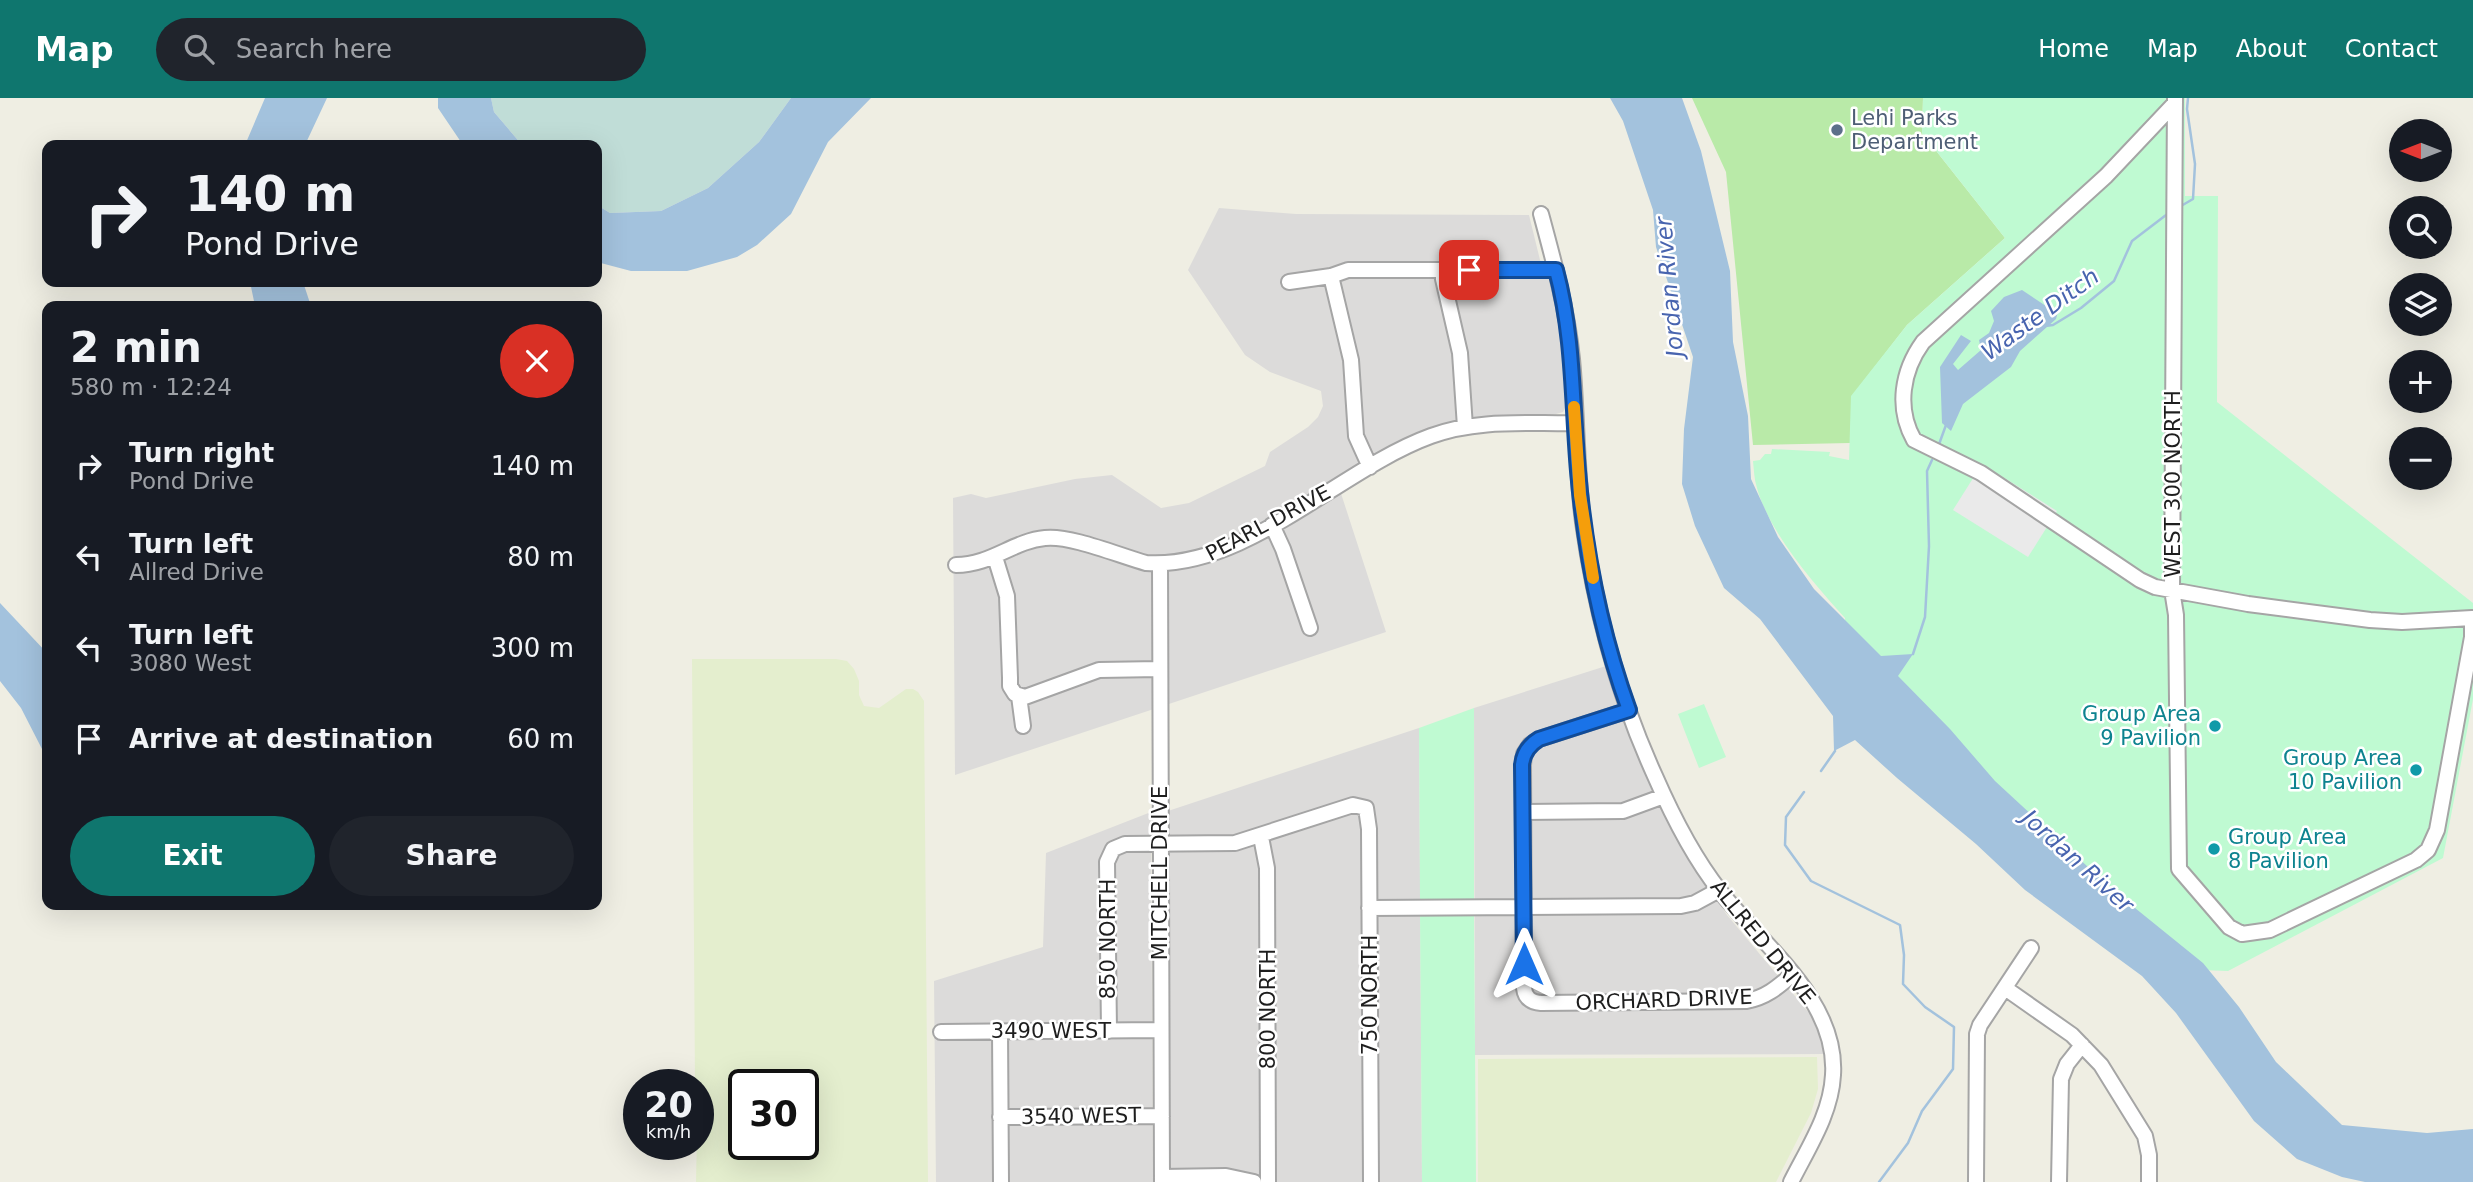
<!DOCTYPE html>
<html lang="en">
<head>
<meta charset="utf-8">
<style>
  :root { --surface:#171b24; --page:#20242c; --text:#f1f3f6; --muted:#9ea1a6; --accent:#0f766e }
  body { margin:0; font-family:"DejaVu Sans",sans-serif; background:var(--page); color:var(--text); height:100vh; display:flex; flex-direction:column; font-size:26px; white-space:nowrap }
  * { box-sizing:border-box; margin:0 }
  p { font-size:23px; color:var(--muted) }
  .icon { flex:none; width:38px; height:38px; fill:none; stroke:currentColor; stroke-width:2; stroke-linecap:round; stroke-linejoin:round }
  .map { position:relative; flex:1; overflow:hidden }
  .sheet { position:absolute; left:42px; top:203px; width:560px; height:609px; display:flex; flex-direction:column; background:var(--surface); border-radius:14px; box-shadow:0 7px 28px #0002 }
  .sheet>* { flex:none }
  .hud { position:absolute; left:42px; top:42px; width:560px; height:147px; border-radius:14px; box-shadow:0 7px 28px #0002; background:#171b24; color:var(--text); overflow:hidden }
  .needle { width:46px; rotate:270deg }
  .fabs { position:absolute; left:2389px; top:21px; display:grid; gap:14px }
  .fabs a { display:grid; place-items:center; width:63px; height:63px; border-radius:50%; background:var(--surface); box-shadow:0 7px 28px #0002; font-size:35px }
  .speed { position:absolute; left:623px; top:971px; display:flex; gap:14px; font-size:35px; font-weight:700; text-align:center }
  .speed>* { display:grid; place-content:center; width:91px; height:91px; border-radius:50%; background:var(--surface); box-shadow:0 7px 28px #0002; line-height:1 }
  .speed small { font-size:18px; font-weight:400 }
  .speed .limit { border:4px solid #111; border-radius:10px; background:#fff; color:#111 }
  .pin { position:absolute; display:grid; place-items:center; width:60px; height:60px; color:#fff; margin:-30px; border-radius:14px; box-shadow:0 4px 10px #0006 }
  .me { position:absolute; width:77px; margin:-38px; rotate:0deg; stroke-linejoin:round; filter:drop-shadow(0 0 5px #0008) }
  .turn { display:flex; align-items:center; gap:24px; height:147px; padding:0 28px; font-size:32px }
  .turn .icon { width:91px; height:91px; stroke-width:2.5 }
  .turn b { display:block; font-size:49px; line-height:60px }
  .round { display:grid; place-items:center; flex:none; width:74px; height:74px; border-radius:37px; background:var(--page) }
  .summary { display:flex; align-items:center; justify-content:space-between; height:119px; padding:0 28px }
  h1 { font-size:42px; font-weight:700; line-height:52px }
  .action { display:flex; gap:14px; margin-top:auto; padding:14px 28px }
  .action a { flex:1; height:80px; border-radius:42px; background:var(--accent); color:#fff; font-size:28px; font-weight:700; line-height:80px; text-align:center }
  .action a+a { background:var(--page); color:var(--text) }
  ul { padding:0; list-style:none }
  li { display:flex; align-items:center; gap:21px; height:91px; padding:0 28px }
  li div { flex:1 }
  li b { display:block; font-size:26px }
  li em { font-style:normal }
  header { display:flex; align-items:center; gap:42px; box-sizing:border-box; height:98px; padding:0 35px; background:var(--accent); color:#fff }
  header strong { font-size:33px }
  nav { display:flex; gap:38px; margin-inline-start:auto; font-size:24px }
  .search { width:490px; height:63px; background:var(--page); display:flex; align-items:center; gap:18px; box-sizing:border-box; padding:0 24px; border-radius:38px; color:var(--muted); font-size:26px }
  .map>svg:first-child { display:block }
</style>
</head>
<body>
<header>
<strong>Map</strong>
<div class="search"><svg class="icon" aria-label="search" viewBox="0 0 24 24"><circle cx="10" cy="10" r="6"/><path d="M15 15l6 6"/></svg>Search here</div>
<nav><a>Home</a><a>Map</a><a>About</a><a>Contact</a></nav>
</header>
<div class="map">
<svg width="2473" height="1084" viewBox="0 0 2473 1084">
  <rect width="100%" height="100%" fill="#efeee3"/>
  <!-- residential -->
  <path fill="#dcdbda" d="M1219 110 1296 116 1529 117 1540 162 1550 185 1561 233 1565 263V310L1563 314 1556 316 1481 319 1431 330 1378 355 1336 380 1386 534 955 677 953 400 971 396 986 400 1075 381 1112 377 1161 410 1189 405 1265 368 1270 354 1308 329 1318 319 1323 308 1321 293 1270 274 1245 257 1188 172Z
    M1606 568 1626 628 1647 680 1684 753 1727 817 1810 916 1818 934 1824 956 1475 957 1474 610Z
    M1419 630 1422 1084H1169L1168 713Z
    M1151 714 1153 1084H936L934 883 1043 849 1046 755Z"/>
  <!-- farmland -->
  <path fill="#e4eece" fill-rule="evenodd" d="M692 561H836L847 563 854 571 859 583V597L864 608 879 610 906 591H913L918 594 924 603 928 1084H696L698 987H695ZM744 987H803V1046H744Z
    M1817 959 1818 991 1811 1015 1776 1084H1478V961Z"/>
  <!-- grass -->
  <path fill="#b9eaa8" d="M1692 0H1923L1922 35 2005 140 1907 227 1852 298 1850 345 1753 347 1726 74Z"/>
  <!-- wetland -->
  <path fill="#c0ddd7" d="M491 0H791L759 44 708 90 661 113 610 115 597 107V47H522L494 14Z"/>
  <!-- park -->
  <path fill="#bffad2" d="M1923 0H2185V98H2218L2217 304 2473 505V601L2443 760 2228 873 2200 872 1989 692 1845 541V520C1814 486 1769 434 1757 390 1754 381 1754 372 1753 363L1760 362 1765 356H1771L1772 351 1830 354 1829 358 1849 362 1851 298 1907 227 2005 140 1922 35Z
    M1704 606 1726 659 1699 670 1678 616Z
    M1474 610V804H1420L1419 630Z
    M1420 815H1474L1476 1084H1422Z"/>
  <!-- parking -->
  <path fill="#eaeaea" d="M1982 366 2057 413 2028 459 1953 412Z"/>
  <!-- water -->
  <path fill="#a3c2dd" d="M265 0H327L305 47H245Z
    M438 0H491L494 14 522 47H463L438 10Z
    M791 0H871L828 44 791 116 757 147 737 159 687 173H631L597 164V107L610 115 661 113 708 90 759 44Z
    M1610 0H1682L1701 53 1730 173 1733 244 1748 318 1751 381 1778 439 1814 491 1881 558 1913 556 1898 578 1950 631 1995 683 2114 793 2203 865 2239 909 2276 964 2342 1027 2427 1035 2473 1031V1084H2365L2342 1079 2297 1061 2254 1023 2176 915 2142 878 2025 792 1976 746 1897 680 1855 642 1834 653 1833 618 1760 521 1724 490 1695 428 1682 386 1684 331 1693 259 1656 149 1653 112 1623 23Z
    M250 184H303L311 208H255Z
    M2022 192 2049 210H2059L2056 221 2020 253 2011 269 1963 306 1951 333 1942 325 1940 269 1961 237 1971 243 1953 266 1958 272 1981 252 1979 242 1989 235 1994 223 1991 213 2004 199Z
    M0 505 47 555V669L42 651 21 610 0 583Z"/>
  <g fill="none" stroke-linecap="round" stroke-linejoin="round">
    <!-- stream -->
    <path stroke="#a3c2dd" stroke-width="2.5" d="M2181 108 2193 101 2195 66 2187 11 2188 0
      M2045 228 2053 227 2081 210 2114 183 2132 143 2170 114
      M1938 349 1946 327
      M1913 556 1925 519 1929 448 1927 373 1932 362
      M1821 673 1835 653
      M1804 694 1786 719 1785 747 1811 783 1900 827 1904 857 1903 886 1925 909 1954 929 1953 971 1922 1013 1908 1045 1879 1084"/>
    <!-- minor casing -->
    <g stroke="#a5a5a5" stroke-width="18">
      <path id="minor" d="M2175 5 2106 78 1923 244C1902 273 1896 310 1914 342L1981 375 2140 482 2155 489 2248 506 2370 522 2402 524 2472 520V539L2437 732 2428 752 2416 762 2270 832 2242 836 2229 829 2179 771 2176 517 2172 492 2175 0
        M1541 116C1554 164 1567 211 1572 261 1577 315 1576 370 1583 424 1595 511 1619 599 1655 678 1672 717 1693 759 1720 793 1762 847 1838 902 1833 977 1831 1016 1808 1050 1791 1084
        M1443 172V181L1460 255 1465 329
        M1331 178 1351 262 1356 338 1370 369
        M1289 184 1331 178 1348 172H1556
        M1272 427 1283 451 1310 530
        M995 459 1007 498 1010 580V588L1015 596 1025 599 1099 572 1159 571
        M1160 466 1162 1084
        M956 467C991 467 1013 443 1045 440 1071 437 1120 458 1146 465 1246 472 1340 371 1431 338 1477 321 1527 326 1575 325
        M1019 598 1023 628
        M1629 612 1539 641 1530 647 1524 656 1523 667 1524 890C1525 900 1531 904 1541 905L1746 903C1766 900 1779 888 1793 876
        M1523 714 1623 713 1664 698
        M1261 739 1267 770 1268 1084
        M1369 810 1681 808 1695 805 1719 792
        M2005 890 2072 937 2101 967 2145 1038 2149 1057V1084
        M1000 933 1001 1084
        M1109 933 1107 764 1113 751 1125 746 1235 745 1353 707 1366 710 1369 731 1371 1084
        M941 934 1161 932
        M1000 1019 1162 1018
        M1162 1079 1226 1078 1254 1084
        M1976 1084 1977 936 1980 927 2031 850
        M2059 1084 2061 981 2067 966 2082 947"/>
    </g>
    <!-- minor -->
    <use href="#minor" stroke="#fff" stroke-width="14"/>
  </g>
  <g fill="none" stroke-linecap="round" stroke-linejoin="round">
    <!-- route casing -->
    <g stroke="#114b97" stroke-width="18">
      <path id="route" d="M1469 172H1556C1574 239 1572 305 1578 373 1585 454 1601 535 1629 612L1539 641C1529 647 1523 655 1522 667L1524 866"/>
    </g>
    <!-- route -->
    <use href="#route" stroke="#1a73e8" stroke-width="12"/>
    <!-- slow -->
    <path stroke="#f59e0b" stroke-width="12" d="M1574 309 1580 397 1593 480"/>
  </g>
  <!-- markers -->
  <circle fill="#5c6f8a" stroke="#fff" stroke-width="2.5" cx="1837" cy="32" r="7"/>
  <g fill="#0f9aa8" stroke="#fff" stroke-width="2.5">
    <circle cx="2215" cy="628" r="7"/>
    <circle cx="2416" cy="672" r="7"/>
    <circle cx="2214" cy="751" r="7"/>
  </g>
  <g text-anchor="middle" stroke-width="5" stroke-linejoin="round" paint-order="stroke">
    <!-- service labels -->
    <g font-size="21" fill="#4e5e75" stroke="#fff" text-anchor="start">
      <text x="1851" y="27">Lehi Parks<tspan x="1851" dy="24">Department</tspan></text>
    </g>
    <!-- street labels -->
    <g font-size="21" fill="#1e1e1e" stroke="#fff">
      <text transform="translate(2173 386) rotate(-90)" y="7">WEST 300 NORTH</text>
      <text transform="translate(1268 425) rotate(-28)" y="7">PEARL DRIVE</text>
      <text transform="translate(1160 775) rotate(-90)" y="7">MITCHELL DRIVE</text>
      <text transform="translate(1108 841) rotate(-90)" y="7">850 NORTH</text>
      <text transform="translate(1763 844) rotate(51)" y="7">ALLRED DRIVE</text>
      <text transform="translate(1370 897) rotate(-90)" y="7">750 NORTH</text>
      <text transform="translate(1664 902) rotate(-2)" y="7">ORCHARD DRIVE</text>
      <text transform="translate(1268 911) rotate(-90)" y="7">800 NORTH</text>
      <text x="1051" y="940">3490 WEST</text>
      <text transform="translate(1081 1018) rotate(-1)" y="7">3540 WEST</text>
    </g>
    <!-- culture labels -->
    <g font-size="21" fill="#0d838f" stroke="#fff" text-anchor="end">
      <text x="2201" y="623">Group Area<tspan x="2201" dy="24">9 Pavilion</tspan></text>
      <text x="2402" y="667">Group Area<tspan x="2402" dy="24">10 Pavilion</tspan></text>
      <text x="2228" y="746" text-anchor="start">Group Area<tspan x="2228" dy="24">8 Pavilion</tspan></text>
    </g>
    <!-- water labels -->
    <g font-size="23" font-style="italic" fill="#4864af" stroke="#fff">
      <text transform="translate(1669 189) rotate(-95)" y="8">Jordan River</text>
      <text transform="translate(2040 216) rotate(-36)" y="8">Waste Ditch</text>
      <text transform="translate(2078 763) rotate(42)" y="8">Jordan River</text>
    </g>
  </g>
</svg>
<div class="fabs">
<a><svg class="needle" viewBox="-14 -14 28 28"><path d="M0-13l5 13h-10z" fill="#e53935"/><path d="M0 13l5-13h-10z" fill="#9ea1a6"/></svg></a>
<a><svg class="icon" aria-label="search" viewBox="0 0 24 24"><circle cx="10" cy="10" r="6"/><path d="M15 15l6 6"/></svg></a>
<a><svg class="icon" aria-label="layers" viewBox="0 0 24 24"><path d="M12 4l9 5-9 5-9-5zM3 14l9 5 9-5"/></svg></a>
<a>+</a>
<a>−</a>
</div>
<div class="speed"><div>20<small>km/h</small></div><div class="limit">30</div></div>
<div class="pin" style="left:1469px;top:172px;background:#d93025"><svg class="icon" aria-label="arrive" viewBox="0 0 24 24"><path d="M6 21V4h12l-3 4 3 4H6"/></svg></div>
<svg class="me" style="left:1524px;top:866px" viewBox="-20 -20 40 40"><path d="M0-17L14 15 0 8-14 15z" fill="#1a73e8" stroke="#fff" stroke-width="4"/></svg>
<div class="hud">
<div class="turn"><svg class="icon" aria-label="right" viewBox="0 0 24 24"><path d="M7 20v-9h11M14 6l5 5-5 5"/></svg><div><b>140 m</b>Pond Drive</div></div>
</div>
<section class="sheet">
<div class="summary"><div><h1>2 min</h1><p>580 m · 12:24</p></div><a class="round" style="background:#d93025;color:#fff"><svg class="icon" aria-label="close" viewBox="0 0 24 24"><path d="M6 6l12 12M18 6L6 18"/></svg></a></div>
<ul>
<li><svg class="icon" aria-label="right" viewBox="0 0 24 24"><path d="M7 20v-9h11M14 6l5 5-5 5"/></svg><div><b>Turn right</b><p>Pond Drive</p></div><em>140 m</em></li>
<li><svg class="icon" aria-label="left" viewBox="0 0 24 24"><path d="M17 20v-9H6M10 6l-5 5 5 5"/></svg><div><b>Turn left</b><p>Allred Drive</p></div><em>80 m</em></li>
<li><svg class="icon" aria-label="left" viewBox="0 0 24 24"><path d="M17 20v-9H6M10 6l-5 5 5 5"/></svg><div><b>Turn left</b><p>3080 West</p></div><em>300 m</em></li>
<li><svg class="icon" aria-label="arrive" viewBox="0 0 24 24"><path d="M6 21V4h12l-3 4 3 4H6"/></svg><div><b>Arrive at destination</b></div><em>60 m</em></li>
</ul>
<div class="action"><a>Exit</a><a>Share</a></div>
</section>
</div>
</body>
</html>
